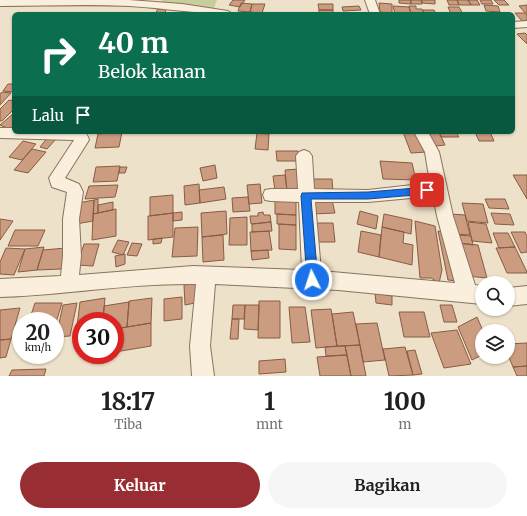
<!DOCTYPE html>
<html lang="id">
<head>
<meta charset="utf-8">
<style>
  :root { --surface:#fff; --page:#f6f6f6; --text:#202124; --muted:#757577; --accent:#982e34 }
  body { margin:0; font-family:Merriweather,serif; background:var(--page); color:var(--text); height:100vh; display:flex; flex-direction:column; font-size:15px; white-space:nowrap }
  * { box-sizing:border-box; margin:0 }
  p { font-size:13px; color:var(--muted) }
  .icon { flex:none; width:22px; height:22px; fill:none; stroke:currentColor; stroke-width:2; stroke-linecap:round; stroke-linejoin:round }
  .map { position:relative; height:376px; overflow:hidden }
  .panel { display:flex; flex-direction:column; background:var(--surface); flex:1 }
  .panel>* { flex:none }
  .guide { position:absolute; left:12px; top:12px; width:503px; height:122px; border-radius:6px; box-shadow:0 1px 3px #0004; background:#0b6e4f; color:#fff; overflow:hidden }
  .buttons { position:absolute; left:475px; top:276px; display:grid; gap:8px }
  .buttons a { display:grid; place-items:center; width:40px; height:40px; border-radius:50%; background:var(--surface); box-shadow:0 1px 3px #0004; font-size:20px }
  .speed { position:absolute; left:12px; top:312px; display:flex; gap:8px; font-size:20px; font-weight:700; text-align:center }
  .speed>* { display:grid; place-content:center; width:52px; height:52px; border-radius:50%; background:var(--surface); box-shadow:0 1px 3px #0004; line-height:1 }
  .speed small { font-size:10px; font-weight:400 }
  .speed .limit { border:6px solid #d22; background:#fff; color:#111 }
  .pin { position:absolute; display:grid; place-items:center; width:34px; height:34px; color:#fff; margin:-17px; border-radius:8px; box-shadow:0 2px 6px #0006 }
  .me { position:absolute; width:44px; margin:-22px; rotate:356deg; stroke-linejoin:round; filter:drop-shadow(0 0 3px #0008) }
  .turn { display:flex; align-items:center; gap:14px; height:84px; padding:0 20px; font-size:18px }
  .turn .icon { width:52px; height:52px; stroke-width:2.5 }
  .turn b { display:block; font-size:28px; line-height:34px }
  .then { display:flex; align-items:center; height:38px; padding:0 20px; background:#0003; gap:8px; font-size:15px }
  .eta { display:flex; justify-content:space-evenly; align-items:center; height:68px; text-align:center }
  .eta b { font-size:24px; font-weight:700; line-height:28px }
  .cta { display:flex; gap:8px; margin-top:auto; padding:8px 20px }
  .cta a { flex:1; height:46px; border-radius:24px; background:var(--accent); color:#fff; font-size:16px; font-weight:700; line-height:46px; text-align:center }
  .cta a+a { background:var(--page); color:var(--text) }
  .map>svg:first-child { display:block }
</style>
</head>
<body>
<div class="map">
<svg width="527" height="376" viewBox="0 0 527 376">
  <rect width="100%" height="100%" fill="#eee1c9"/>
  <!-- green -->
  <path fill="#c9cd9c" d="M162 0H217L214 8 161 3Z"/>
  <!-- building -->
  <path fill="#cb9c7f" stroke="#895c44" d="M233 0H245L240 7 229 5Z
    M399 0H410L411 4 399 3Z
    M411 0H421L422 4H411Z
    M422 0H435V4L422 3Z
    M447 0H457L459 5H449Z
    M457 0H468L471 5H459Z
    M468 0H477L480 5H471Z
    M480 0H491L493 4H482Z
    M494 0H504L509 5H499Z
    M241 3 252 4 250 12 238 11Z
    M379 3 392 4V13L380 12Z
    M252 4H265L262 13 250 12Z
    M318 4H333V10H319Z
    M484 5 498 6 500 12 486 11Z
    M527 5V15L519 6Z
    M359 6 361 10 343 11 342 7Z
    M393 6 409 7 411 14H395Z
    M409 6H416V9H422L424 14H411Z
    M448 7H459L463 14H451Z
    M158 9H166L165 14H155Z
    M319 10H333V14H319Z
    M423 10H434L436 14H424Z
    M515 13H525L527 15V20L522 21Z
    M525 33 527 35V44L517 34Z
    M8 84H14V92L3 91Z
    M2 92 11 93 0 105V94Z
    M9 100 14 101V109L2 121H0V109Z
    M14 113V128L12 130 0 125Z
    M122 132 119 147 95 148 98 134Z
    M403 132H420L427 152 411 153Z
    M420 132H439L445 145 426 147Z
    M439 132H456L459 137H441Z
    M475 132H490L494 141H479Z
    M257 133 269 134 268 150 255 149Z
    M48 137 56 139 47 149 40 147Z
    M23 141 36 144 22 160 9 157Z
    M32 149 46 152 28 173 14 170Z
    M276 151H298L299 161H277Z
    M380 161 412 163 416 180 383 179Z
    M215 165 217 178 203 181 200 168Z
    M120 166 117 181 93 182 96 167Z
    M120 167H127L125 173H119Z
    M299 169 301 190 287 191 285 170Z
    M285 175 287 191H275L273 176Z
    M513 175H527V199Z
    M309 179H332L333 192 310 190Z
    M199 184 200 203 185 205 184 186Z
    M260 184 262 203 249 204 247 185Z
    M118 185 115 197 85 199 89 186Z
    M224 187 226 199 200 203 199 190Z
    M173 195V213L150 216V197Z
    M248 197 250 211 233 212 232 198Z
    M98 199V213L93 214 94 200Z
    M275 199 296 200V215L275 214Z
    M485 199H505L509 209 489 208Z
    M94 200 93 221 76 224 78 203Z
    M332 200 335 213 312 214 311 201Z
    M113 202V210L98 213V205Z
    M462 203 483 204 488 223 467 221Z
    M116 209V236L92 240 93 214Z
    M226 211 227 234 202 237 201 213Z
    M360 211 378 216 376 229 357 224Z
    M182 212V220L173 221V213Z
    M263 212 264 215H270L271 222 251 224 250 216H258V213Z
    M173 213V237L148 240V216Z
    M491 213 510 214 514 225 495 224Z
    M277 214 296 215V225L277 224Z
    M384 214 412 220 411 234 382 227Z
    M450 214 465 215 470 235 455 234Z
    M247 217V245H229L230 218Z
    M0 219 13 221 0 240Z
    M415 221 435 226 442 270 439 283 431 278H420Z
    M271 222 272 231 252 232V224Z
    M468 222 486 224 492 243 472 241Z
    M314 223H333L335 242H316Z
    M279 224 296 225V250L279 249Z
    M198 227 197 256 172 257 175 228Z
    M382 227 404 232 403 243 413 245 412 265 379 257Z
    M15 230H45L38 246H8Z
    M269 231 272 250 251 251 250 232Z
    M361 231 381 235 379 257 358 252Z
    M438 231 446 232 457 281 448 280Z
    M511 232H525L527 236V252L521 253Z
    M493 233H508L515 247 499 248Z
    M223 235 224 260 203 262 202 237Z
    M456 235 471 236 473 245 458 243Z
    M162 238 161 243 153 244V239Z
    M118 240 129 242 123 255 112 252Z
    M132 243 142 244 137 256 127 255Z
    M458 243 478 245 487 278 467 276Z
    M84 244H99L93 266 77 265Z
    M44 247 37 270 18 272 25 249Z
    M515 247 527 272V273H507L496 248Z
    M6 248 25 249 14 275 0 274V262Z
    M66 248 61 269 37 270 43 250Z
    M268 250 269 258 252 260 251 251Z
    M125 254V264L116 267 115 256Z
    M198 283 200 302 185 305 184 285Z
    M375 293 392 296V305L376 303Z
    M182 297V319L164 321V299Z
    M105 298 103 321H81V334L76 335 80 302Z
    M152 298 151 323 127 327 129 301Z
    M259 301H280V338H258Z
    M129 302 127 327 115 329V321H103L104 306Z
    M35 303H62L55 326V321H29Z
    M77 303 70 336 56 337 63 305Z
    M233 305H245L244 319H232Z
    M245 305H259L258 330 244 329Z
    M440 305H452L457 322H444Z
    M289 307H305L310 342 292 343Z
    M20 308 11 339 0 340V310Z
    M331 309 337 346 316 348 311 310Z
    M353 312 360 345 337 346 332 314Z
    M399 312H424L430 337H404Z
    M477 317 483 331H482V355L472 360 458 327Z
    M232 319H239L238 339H230Z
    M151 323V346L115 352V329Z
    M377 323 385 360 363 362 356 324Z
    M457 330 471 364 444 368 431 333Z
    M11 339 6 357 0 358V340Z
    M527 343V366L513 367 508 355V344Z
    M360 345 366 376H351L345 346Z
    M345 346 347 355 326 356 325 347Z
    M405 347 413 375 389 376 383 349Z
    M415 350 422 374 413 375 407 351Z
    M347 355 351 376H320L317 357Z
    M285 359 286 372 259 374V361Z
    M527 366V376H517L513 367Z
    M46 369 44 376H9L12 370Z"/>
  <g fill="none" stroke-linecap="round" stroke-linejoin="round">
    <!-- minor casing -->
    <g stroke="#8a735e" stroke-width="2">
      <path id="minor" d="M0 0H129L182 4 228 11 233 14C198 14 164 8 129 6 86 4 43 6 0 6Z
        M365 0H375L380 14H370Z
        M527 21V27L513 28V22Z
        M0 128H14V132H83C87 134 88 136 89 140L65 178 79 184 83 192 79 219 81 256 79 275 193 266 302 270 299 202 271 201 265 200 263 195 265 190 271 189H298L296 156 299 152 304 150 309 152 312 156 314 189 368 190 430 183 425 152 414 132H428L439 152 453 216 475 285 482 286V304L338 290 215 284 210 346 214 376H192L190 346 196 284C130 283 65 295 0 297V279L61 276 63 256V219L67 192 52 187 49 178 74 140 0 138ZM433 196 437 216 455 283 321 271 315 202H368Z
        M527 286V304L508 306V288Z"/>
    </g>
    <!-- minor -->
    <use href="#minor" fill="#f9efdc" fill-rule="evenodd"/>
  </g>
  <!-- route -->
  <path fill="#1a73e8" stroke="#114b97" d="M427 187 431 190 427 194 368 199H311L318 280 316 283 312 285 308 283 307 280 301 196 302 193 368 192Z"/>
</svg>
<div class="buttons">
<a><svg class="icon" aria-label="search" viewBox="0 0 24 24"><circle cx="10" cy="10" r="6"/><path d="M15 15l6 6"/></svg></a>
<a><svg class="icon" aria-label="layers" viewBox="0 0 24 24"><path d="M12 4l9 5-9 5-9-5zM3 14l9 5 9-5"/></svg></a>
</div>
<div class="speed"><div>20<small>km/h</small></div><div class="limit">30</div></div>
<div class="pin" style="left:427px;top:190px;background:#d93025"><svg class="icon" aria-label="arrive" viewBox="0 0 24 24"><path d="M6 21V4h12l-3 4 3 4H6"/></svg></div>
<svg class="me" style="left:312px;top:280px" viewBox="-20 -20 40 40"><circle r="17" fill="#1a73e8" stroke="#fff" stroke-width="3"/><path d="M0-11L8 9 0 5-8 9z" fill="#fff"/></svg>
<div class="guide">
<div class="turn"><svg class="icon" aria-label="right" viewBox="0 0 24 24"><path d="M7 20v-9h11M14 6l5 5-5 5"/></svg><div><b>40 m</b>Belok kanan</div></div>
<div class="then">Lalu<svg class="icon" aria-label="arrive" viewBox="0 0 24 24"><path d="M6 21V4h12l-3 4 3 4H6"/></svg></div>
</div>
</div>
<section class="panel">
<div class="eta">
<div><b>18:17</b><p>Tiba</p></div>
<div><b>1</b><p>mnt</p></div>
<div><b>100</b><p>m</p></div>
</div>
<div class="cta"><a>Keluar</a><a>Bagikan</a></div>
</section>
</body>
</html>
